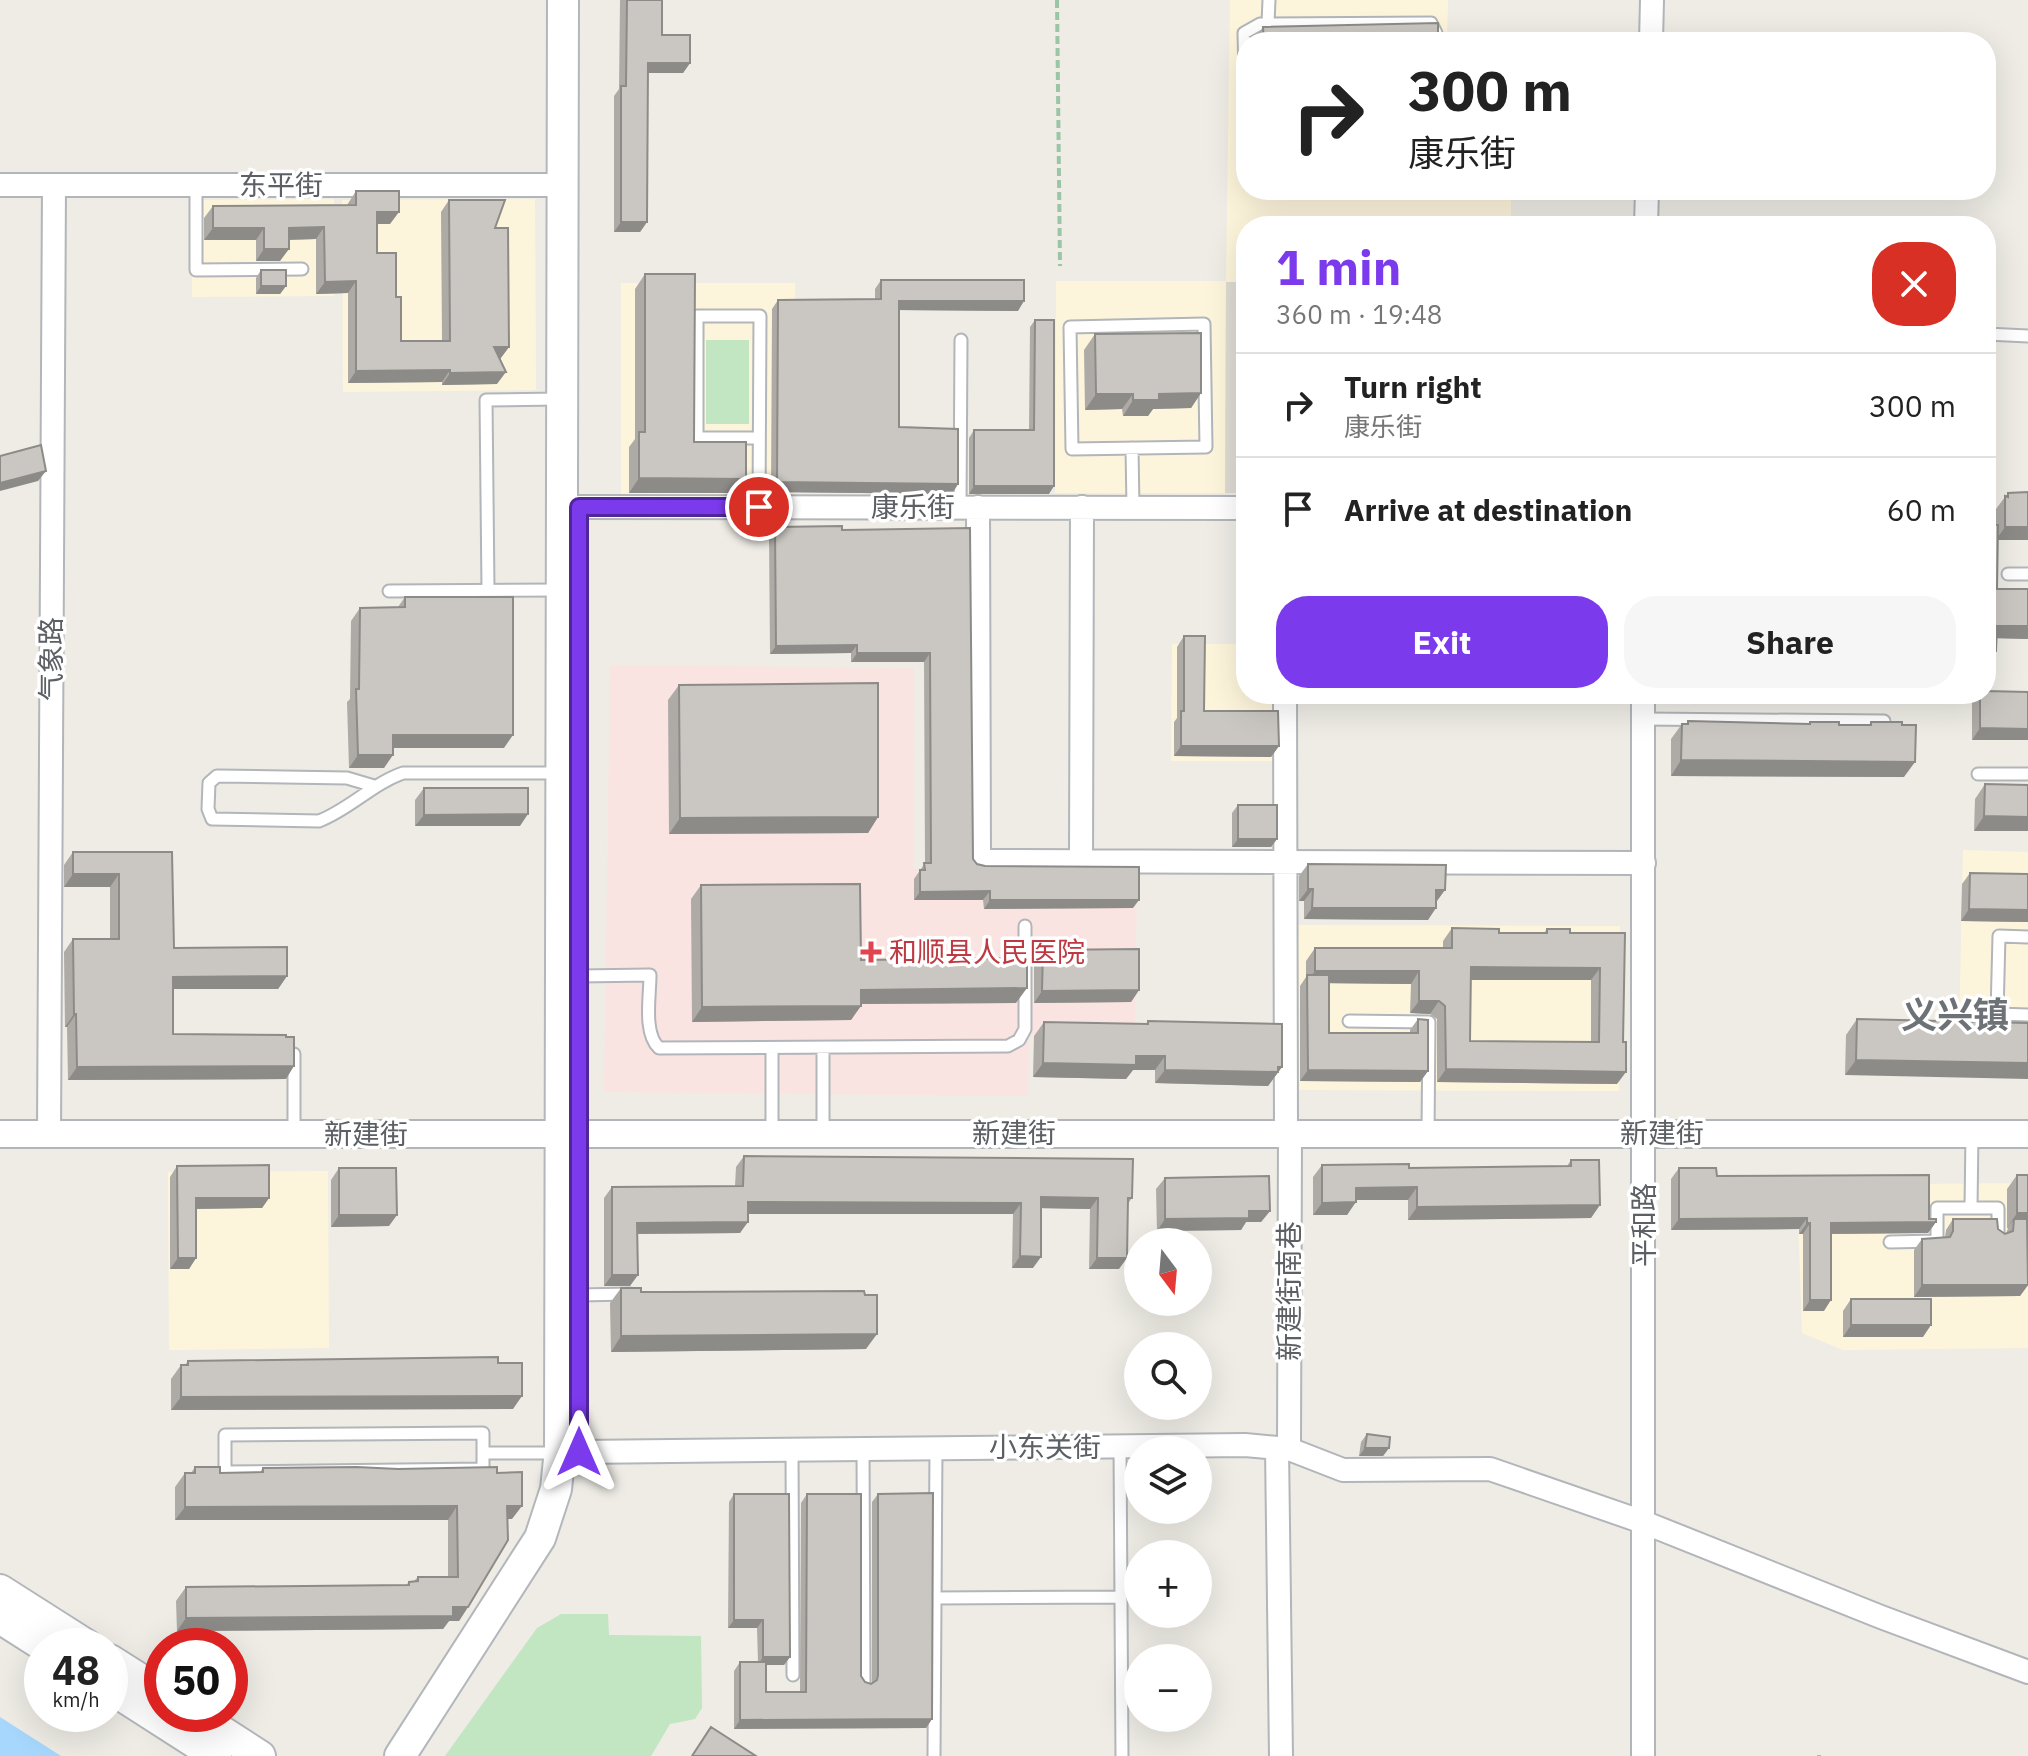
<!DOCTYPE html>
<html lang="en">
<head>
<meta charset="utf-8">
<style>
  :root { --surface:#fff; --page:#f6f6f6; --text:#222; --muted:#767676; --line:#e0e0e0; --accent:#7c3aed }
  body { margin:0; font-family:"IBM Plex Sans","Noto Sans SC",sans-serif; background:var(--page); color:var(--text); height:100vh; display:flex; flex-direction:column; font-size:30px; white-space:nowrap }
  * { box-sizing:border-box; margin:0 }
  p { font-size:26px; color:var(--muted) }
  .icon { flex:none; width:44px; height:44px; fill:none; stroke:currentColor; stroke-width:2; stroke-linecap:round; stroke-linejoin:round }
  .map { position:relative; flex:1; overflow:hidden }
  .panel { position:absolute; left:1236px; top:216px; width:760px; height:488px; display:flex; flex-direction:column; background:var(--surface); border-radius:32px; box-shadow:0 8px 32px #0002 }
  .panel>* { flex:none }
  .banner { position:absolute; left:1236px; top:32px; width:760px; height:168px; border-radius:32px; box-shadow:0 8px 32px #0002; background:#fff; color:var(--text); overflow:hidden }
  .needle { width:52px; rotate:164deg }
  .fabs { position:absolute; left:1124px; top:1228px; display:grid; gap:16px }
  .fabs a { display:grid; place-items:center; width:88px; height:88px; border-radius:50%; background:var(--surface); box-shadow:0 8px 32px #0002; font-size:40px }
  .speed { position:absolute; left:24px; top:1628px; display:flex; gap:16px; font-size:40px; font-weight:700; text-align:center }
  .speed>* { display:grid; place-content:center; width:104px; height:104px; border-radius:50%; background:var(--surface); box-shadow:0 8px 32px #0002; line-height:1 }
  .speed small { font-size:20px; font-weight:400 }
  .speed .limit { border:12px solid #d22; background:#fff; color:#111 }
  .pin { position:absolute; display:grid; place-items:center; width:68px; height:68px; color:#fff; margin:-34px; border:4px solid #fff; border-radius:50%; box-shadow:0 2px 8px #0007 }
  .me { position:absolute; width:88px; margin:-44px; rotate:0deg; stroke-linejoin:round; filter:drop-shadow(0 0 6px #0008) }
  .turn { display:flex; align-items:center; gap:28px; height:168px; padding:0 40px; font-size:36px }
  .turn .icon { width:104px; height:104px; stroke-width:2.5 }
  .turn b { display:block; font-size:56px; line-height:68px }
  .round { display:grid; place-items:center; flex:none; width:84px; height:84px; border-radius:32px; background:var(--page) }
  .summary { display:flex; align-items:center; justify-content:space-between; height:136px; padding:0 40px }
  h1 { font-size:48px; font-weight:700; line-height:60px; color:var(--accent) }
  .action { display:flex; gap:16px; margin-top:auto; padding:16px 40px }
  .action a { flex:1; height:92px; border-radius:32px; background:var(--accent); color:#fff; font-size:32px; font-weight:700; line-height:92px; text-align:center }
  .action a+a { background:var(--page); color:var(--text) }
  ul { padding:0; list-style:none }
  li { display:flex; align-items:center; gap:24px; height:104px; padding:0 40px; border-top:2px solid var(--line) }
  li div { flex:1 }
  li b { display:block; font-size:30px }
  li em { font-style:normal }
  .map>svg:first-child { display:block }
</style>
</head>
<body>
<div class="map">
<svg width="2028" height="1756" viewBox="0 0 2028 1756">
  <rect width="100%" height="100%" fill="#eeece5"/>
  <!-- commercial -->
  <path fill="#fdf5db" d="M1230 0H1448L1447 42H1246V190H1511V226H1246V282H1226L1225 493H1055L1056 281H1226Z
    M334 199V296L192 297V200Z
    M535 199 536 390 343 392 342 200Z
    M621 283H795L794 497H621Z
    M1172 644H1246V694H1277V761H1171Z
    M1963 850 2028 852V1034L1959 1032Z
    M1292 925 1620 926 1619 1091 1291 1090Z
    M328 1171 329 1348 169 1350 168 1172Z
    M2028 1183V1348L1843 1350 1802 1333 1797 1185Z"/>
  <!-- education -->
  <path fill="#dedbd3" d="M1226 282H1246V493H1225Z"/>
  <!-- medical -->
  <path fill="#fae4e1" d="M610 665 914 668 913 869 1137 867 1135 1036 1029 1035 1028 1096 604 1092Z"/>
  <!-- green -->
  <path fill="#c2e5c2" d="M706 340H749V424H706Z
    M561 1614H608L609 1635 701 1636 702 1708 695 1719 670 1724 651 1756H445L537 1628Z"/>
  <!-- water -->
  <path fill="#a7d7fc" d="M0 1717 61 1756H0Z"/>
  <g fill="none" stroke-linecap="round" stroke-linejoin="round">
    <!-- service casing -->
    <g stroke="#b2b5b9" stroke-width="15">
      <path id="service" d="M1268 23 1269 0
        M1246 117 1244 33 1260 24 1431 23 1436 33V42
        M196 185V270L302 269
        M1204 324 1206 447 1072 449 1070 327Z
        M1986 334 2028 336
        M1132 448 1133 508
        M759 507 760 316H697V438H759
        M960 507 961 340
        M2008 574H2028
        M488 590 486 400 559 399
        M389 591 562 590
        M1643 719 1884 721
        M1978 774H2028
        M374 786 347 778 217 776 209 783 208 809 212 819 319 821C350 809 372 784 403 773H579
        M2028 937 1999 936 1997 1014 2028 1015
        M579 976 650 975C650 997 643 1033 659 1048L1008 1046 1019 1040 1025 1029V926
        M1349 1021 1429 1022 1428 1133
        M772 1048V1133
        M823 1048V1133
        M294 1054V1133
        M1971 1208 1972 1133
        M1890 1242 1937 1241V1208H1998V1237
        M579 1295 630 1294
        M483 1433V1469L225 1472V1435Z
        M1120 1446 1122 1756
        M863 1448 864 1684
        M792 1449 793 1675
        M483 1453H558
        M935 1598 1121 1597
        M934 1756 936 1448"/>
    </g>
    <!-- minor casing -->
    <g stroke="#b2b5b9" stroke-width="26">
      <path id="minor" d="M1651 42 1652 0
        M0 185H563
        M1646 226 1647 190
        M579 507 1246 508
        M978 507 979 861 1644 863
        M1285 694 1286 1133
        M1643 694V1756
        M1081 861 1082 507
        M49 1134 54 185
        M1277 1448 1281 1756
        M1289 1449 1290 1133
        M579 1452 1245 1445 1289 1449 1343 1470 1490 1469 1643 1522 1881 1617 2028 1672"/>
    </g>
    <!-- tertiary casing -->
    <g stroke="#b2b5b9" stroke-width="30">
      <path id="tertiary" d="M0 1134H2028"/>
    </g>
    <!-- secondary casing -->
    <g stroke="#b3b7bc" stroke-width="34">
      <path id="secondary" d="M0 1590 88 1646
        M0 1618 44 1646
        M110 1660 162 1693
        M110 1688 216 1756
        M195 1714 260 1756
        M400 1756 540 1538 556 1489 560 1450 563 0"/>
    </g>
    <!-- path -->
    <path stroke="#9bc5a7" stroke-width="4" stroke-dasharray="8 4" stroke-linecap="butt" d="M1057 0 1060 266
      M1819 1755V1756"/>
    <!-- service -->
    <use href="#service" stroke="#fff" stroke-width="11"/>
    <!-- minor -->
    <use href="#minor" stroke="#fff" stroke-width="22"/>
    <!-- tertiary -->
    <use href="#tertiary" stroke="#fff" stroke-width="26"/>
    <!-- secondary -->
    <use href="#secondary" stroke="#fff" stroke-width="30"/>
  </g>
  <!-- wall -->
  <path fill="#aeaba7" fill-rule="evenodd" d="M620 0H662V35L690 63 683 73H648L647 222 640 232H614V96L619 89Z
    M1263 27 1438 42H1253Z
    M356 191 390 224H377V253L396 297 401 341H442L441 212 449 200 495 228 509 347 500 359 497 384 442 385V382L348 383V293L316 294V239L289 240 280 261H256V240H204V218L213 206 347 205Z
    M261 270 286 286 280 294H256V278Z
    M645 274 694 442 746 479 736 493H629V447L635 439V289Z
    M881 280 1018 311 899 310V427L958 484 952 494 771 492 772 309 778 300 875 299V289Z
    M1035 320 1049 494H969V438L974 430H1029L1030 327Z
    M1095 334 1201 393 1191 408 1153 409 1148 416H1123L1122 409 1085 410 1084 350Z
    M2008 493 2028 540H1998L1997 589 2028 639 1996 638 1987 664 1996 509Z
    M775 527 842 530 970 528 973 859 977 864 1133 908 984 909 983 900H914V879L925 863 924 662H851V653L770 654 769 535Z
    M405 597 504 748H393L384 768H349L347 702 350 699 351 621 360 608 398 607Z
    M1184 636 1204 711 1279 746 1271 757 1174 756V722L1177 718V647Z
    M679 685 878 817 868 833 669 834 668 700Z
    M2028 692 1972 740V702L1978 694Z
    M1688 721 1808 724 1810 722 1839 725H1869L1871 722 1902 725 1904 777 1671 776V739L1682 724H1686Z
    M1985 784 2028 785 1974 831 1975 799Z
    M424 788 520 826H415V800Z
    M1238 805 1277 839 1271 847H1232V813Z
    M73 852H172L174 948 287 976 278 989H173V1034L286 1079 68 1080 67 1027H65L64 952 73 939H110V887H64V865Z
    M1308 864 1437 901H1436L1428 920 1304 919V901H1299V876Z
    M1970 873 2028 874V922L1961 921 1962 884Z
    M701 885 861 960 1016 1003 861 1004 851 1020 692 1022 691 899Z
    M1452 928 1499 933H1544L1547 929 1570 933H1625L1617 1084 1437 1082V1019L1430 1014 1410 1013 1411 984 1329 983V1033H1410V1030L1418 1019 1428 1071 1420 1082 1300 1081V986L1306 977V961L1315 948H1443V941ZM1470 980H1591V1042L1470 1041Z
    M1043 950 1139 990 1131 1002 1034 1003V961Z
    M1857 1019 2028 1023 1845 1075 1846 1035Z
    M1148 1021 1282 1067 1268 1086 1155 1083V1070H1133L1126 1079 1033 1077 1034 1036 1044 1022 1146 1024Z
    M744 1156 1132 1198 1127 1205 1119 1269H1089L1090 1209 1041 1208 1033 1268H1012L1013 1214H748L740 1233 637 1234 630 1286H604V1198L612 1187 735 1186 736 1167Z
    M1571 1160 1591 1218 1408 1220V1200H1356L1347 1215H1313V1177L1322 1165 1409 1168 1567 1166Z
    M177 1166 269 1198 262 1208 196 1209V1258L189 1269H170V1177Z
    M339 1168 389 1226 331 1227V1180Z
    M1679 1168 1929 1219 1936 1222 1928 1233 1831 1234 1824 1311H1803V1234H1799V1229L1671 1230V1179Z
    M2017 1175H2028V1285L2020 1296 1914 1297V1250L1922 1239 1945 1237 1946 1230 1953 1219 1998 1229 2006 1234 2008 1228H2007V1189Z
    M1165 1178 1270 1211 1261 1222H1246L1241 1230 1157 1231 1156 1189Z
    M621 1288 641 1292 865 1295 866 1349 611 1352 610 1303Z
    M1851 1299 1923 1337H1843V1311Z
    M188 1361 513 1409 171 1410V1379L181 1365H185Z
    M1367 1434 1389 1448 1383 1456H1359L1361 1442Z
    M195 1467 220 1473 260 1472 263 1468 497 1473 512 1519H507L468 1607 459 1621H449L443 1629 177 1631 176 1601 186 1587 406 1585 409 1582 414 1581 418 1577H448V1520H175V1487L185 1473H191Z
    M734 1494 790 1657 784 1665H766V1692H800L801 1503 807 1494 861 1676 865 1682 871 1684 872 1683V1502L878 1494 932 1719 926 1728 734 1729V1671L740 1662H758L757 1628H728L729 1502Z"/>
  <!-- shaded-wall -->
  <path fill="#8d8b88" d="M648 63H690L683 73H641Z
    M377 212H399L390 224H368Z
    M621 222H647L640 232H614Z
    M324 227 316 239 280 240 289 228Z
    M213 228H264L256 240H204Z
    M264 249H289L280 261H256Z
    M356 281 348 293 316 294 325 282Z
    M261 286H286L280 294H256Z
    M899 301H1024L1018 311 893 310Z
    M494 347H509L500 359Z
    M450 370 442 382 348 383 356 371Z
    M506 372 497 384 442 385 450 373Z
    M1201 393 1191 408 1153 409 1148 416H1123L1133 400 1159 394Z
    M1096 394H1133L1122 409 1085 410Z
    M46 471 38 481 0 491V483Z
    M639 478 746 479 736 493H629Z
    M777 482 958 484 952 494 771 492Z
    M974 486H1054L1049 494H969Z
    M2005 527H2028V540H1996Z
    M1997 626H2028V639L1988 638Z
    M857 645 851 653 770 654 776 646Z
    M1986 651H1996L1987 664H1986Z
    M857 653H930L924 662H851Z
    M1980 728 2028 729V740H1972Z
    M393 735H513L504 748H384Z
    M1181 746H1279L1271 757 1174 756Z
    M358 755H393L384 768H349Z
    M1681 760 1915 762 1904 777 1671 776Z
    M528 814 520 826H415L424 815Z
    M1984 816 2028 817V831H1974Z
    M878 817 868 833 669 834 680 818Z
    M1238 839H1277L1271 847H1232Z
    M73 874H119L110 887H64Z
    M1308 889H1313L1304 901H1299Z
    M1436 890H1445L1437 901H1428Z
    M990 891 983 900H914L920 892Z
    M990 900H1139L1133 908 984 909Z
    M1312 908H1436L1428 920 1304 919Z
    M1969 909 2028 910V922L1961 921Z
    M1471 967 1600 968 1591 980H1462Z
    M1315 971H1419L1411 984 1306 983Z
    M287 976 278 989H164L173 977Z
    M1027 988 1016 1003 851 1004 861 990Z
    M1139 990 1131 1002 1034 1003 1042 991Z
    M1419 1001H1439L1430 1014 1410 1013Z
    M861 1006 851 1020 692 1022 702 1007Z
    M74 1014H76L67 1027H65Z
    M1136 1056H1165L1155 1070H1133L1126 1079 1033 1077 1043 1063Z
    M1856 1060 2028 1063V1079L1845 1075Z
    M294 1066 286 1079 68 1080 77 1067Z
    M1282 1067 1268 1086 1155 1083 1165 1070Z
    M1446 1069 1626 1072 1617 1084 1437 1082Z
    M1308 1070 1428 1071 1420 1082 1300 1081Z
    M1417 1187 1408 1200H1347L1356 1188Z
    M1041 1197 1098 1198 1090 1209 1033 1208Z
    M196 1198H269L262 1208 189 1209Z
    M748 1202 1021 1203 1013 1214H740Z
    M1356 1202 1347 1215H1313L1322 1203Z
    M1600 1205 1591 1218 1408 1220 1417 1207Z
    M1249 1211H1270L1261 1222H1246L1241 1230 1157 1231 1165 1219Z
    M2017 1213H2028V1228H2013L2014 1219 2007 1228Z
    M339 1215H397L389 1226 331 1227Z
    M1807 1218 1799 1229 1671 1230 1679 1219Z
    M748 1222 740 1233 629 1234 637 1223Z
    M1936 1222 1928 1233 1824 1234 1831 1223Z
    M1807 1223H1810L1803 1234H1799Z
    M1020 1256 1041 1257 1033 1268H1012Z
    M178 1258H196L189 1269H170Z
    M1097 1258H1127L1119 1269H1089Z
    M612 1275H638L630 1286H604Z
    M1922 1285H2028L2020 1296 1914 1297Z
    M1810 1300H1831L1824 1311H1803Z
    M1851 1325H1931L1923 1337H1843Z
    M877 1334 866 1349 611 1352 621 1336Z
    M522 1396 513 1409 171 1410 181 1397Z
    M1365 1448H1389L1383 1456H1359Z
    M457 1506 448 1520H175L185 1507Z
    M507 1506H522L512 1519H498Z
    M453 1607H468L459 1621H449L443 1629 177 1631 186 1618Z
    M734 1620H763L757 1628H728Z
    M763 1657H790L784 1665H758Z
    M932 1719 926 1728 734 1729 740 1720Z"/>
  <!-- building -->
  <path fill="#cac7c2" stroke="#8d8b88" stroke-width="2" fill-rule="evenodd" d="M627 0H662V35H690V63H648L647 222H621V86H626Z
    M1438 23V42H1264L1263 27Z
    M356 191H399V212H377V253H396V297H401V341H450L449 200H505L495 228H508L509 347H494L506 372 450 373V370L356 371V281L325 282 324 227 289 228V249H264V228H213V206L356 205Z
    M261 270H286V286H261Z
    M645 274H695L694 442H746V479L639 478V432H645Z
    M881 280H1024V301H899V427L958 429V484L777 482 778 300 881 299Z
    M1035 320H1054V486H974V430H1034Z
    M1201 333V393L1159 394V400H1133V394H1096L1095 334Z
    M41 445 46 471 0 483V456Z
    M2028 492V527H2005V496L2008 497V493Z
    M1986 525H1998L1997 589H2028V626H1997L1996 651H1986Z
    M842 526V530L970 528 973 859 977 864 985 866 1139 867V900H990V891L920 892V870H925L924 863H931L930 653H857V645L776 646 775 527Z
    M405 597H513V735H393V755H358L356 689H359L360 608 405 607Z
    M1184 636H1205L1204 711H1278L1279 746H1181V711H1184Z
    M878 683V817L680 818 679 685Z
    M1986 691 2028 692V729L1980 728V694H1986Z
    M1688 721 1810 724V722H1839V725H1871V722H1902V725H1916L1915 762 1681 760 1682 724H1688Z
    M1985 784 2028 785V817L1984 816Z
    M424 788H528V814L424 815Z
    M1238 805H1277V839H1238Z
    M73 852H172L174 948 287 947V976L173 977V1034L286 1035V1037H294V1066L77 1067 76 1014H74L73 939H119V874H73Z
    M1308 864 1446 865 1445 890H1436V908H1312L1313 889H1308Z
    M1970 873 2028 874V910L1969 909Z
    M860 884 861 960 1027 958V988L861 990V1006L702 1007 701 885Z
    M1452 928 1499 929V933H1547V929H1570V933H1625L1623 1042H1626V1072L1446 1069 1445 1006 1439 1001H1419V971H1315V948H1452ZM1471 967 1600 968 1599 1042 1470 1041Z
    M1139 949V990L1042 991 1043 950Z
    M1307 975H1329V1033H1418V1019L1428 1020V1071L1308 1070Z
    M1857 1019 2028 1023V1063L1856 1060Z
    M1148 1021 1282 1024V1067H1278V1072L1165 1070V1056H1136V1065L1043 1063 1044 1022 1148 1024Z
    M744 1156 1133 1159 1132 1198H1128L1127 1258H1097L1098 1198 1041 1197V1257L1020 1256 1021 1203 748 1202V1222L637 1223 638 1275H612V1187L743 1186Z
    M1571 1160H1599L1600 1205 1417 1207V1187L1356 1188V1202L1322 1203V1165L1409 1164V1168L1571 1166Z
    M269 1165V1198H196V1258H178L177 1166Z
    M339 1168H396L397 1215H339Z
    M1679 1168H1716L1717 1176 1929 1175V1219H1936V1222L1831 1223V1300H1810V1223H1807V1218L1679 1219Z
    M2017 1175H2028V1213H2017Z
    M1269 1176 1270 1211H1249V1218L1165 1219V1178Z
    M1953 1219H1997L1998 1229 2005 1234 2013 1231 2014 1219H2027L2028 1285H1922V1239L1950 1237 1953 1231Z
    M621 1288H641V1292H666L864 1291 865 1295H877V1334L621 1336Z
    M1851 1299H1931V1325H1851Z
    M498 1357V1363H522V1396L181 1397V1365H188V1361Z
    M1367 1434 1390 1437 1389 1448H1365Z
    M195 1467H220V1473L263 1472V1468L357 1467 398 1469 497 1467V1473L522 1472V1506H507L508 1540 468 1607H453V1616L186 1618V1587L409 1585V1582L418 1581V1577H458L457 1506 185 1507V1473H195Z
    M933 1493 932 1719 740 1720V1662H766V1692H806L807 1494H861V1676L865 1682 871 1684 877 1680 878 1675V1494Z
    M734 1494H789L790 1657H763V1620H734Z
    M711 1727 756 1756H692Z"/>
  <g fill="none" stroke-linecap="round" stroke-linejoin="round">
    <!-- route casing -->
    <g stroke="#51269a" stroke-width="20">
      <path id="route" d="M579 1452V507H759"/>
    </g>
    <!-- route -->
    <use href="#route" stroke="#7c3aed" stroke-width="14"/>
  </g>
  <!-- markers -->
  <path fill="#e0444e" stroke="#fff" stroke-width="3" d="M867 940h8v8h8v8h-8v8h-8v-8h-8v-8h8z"/>
  <g text-anchor="middle" stroke-width="7" stroke-linejoin="round" paint-order="stroke">
    <!-- street labels -->
    <g font-size="28" fill="#5c6065" stroke="#fff">
      <text x="281" y="195">东平街</text>
      <text x="913" y="517">康乐街</text>
      <text transform="translate(51 659) rotate(-90)" y="10">气象路</text>
      <text x="1014" y="1143">新建街</text>
      <text x="1662" y="1143">新建街</text>
      <text x="366" y="1144">新建街</text>
      <text transform="translate(1644 1225) rotate(-90)" y="10">平和路</text>
      <text transform="translate(1289 1291) rotate(-90)" y="10">新建街南巷</text>
      <text x="1045" y="1457">小东关街</text>
    </g>
    <!-- health labels -->
    <g font-size="28" fill="#be3a42" stroke="#fff" text-anchor="start">
      <text x="889" y="962">和顺县人民医院</text>
    </g>
    <!-- district labels -->
    <g font-size="36" font-weight="bold" fill="#6d7277" stroke="#fff">
      <text x="1955" y="1028">义兴镇</text>
    </g>
  </g>
</svg>
<div class="fabs">
<a><svg class="needle" viewBox="-14 -14 28 28"><path d="M0-13l5 13h-10z" fill="#e53935"/><path d="M0 13l5-13h-10z" fill="#767676"/></svg></a>
<a><svg class="icon" aria-label="search" viewBox="0 0 24 24"><circle cx="10" cy="10" r="6"/><path d="M15 15l6 6"/></svg></a>
<a><svg class="icon" aria-label="layers" viewBox="0 0 24 24"><path d="M12 4l9 5-9 5-9-5zM3 14l9 5 9-5"/></svg></a>
<a>+</a>
<a>−</a>
</div>
<div class="speed"><div>48<small>km/h</small></div><div class="limit">50</div></div>
<div class="pin" style="left:759px;top:507px;background:#d93025"><svg class="icon" aria-label="arrive" viewBox="0 0 24 24"><path d="M6 21V4h12l-3 4 3 4H6"/></svg></div>
<svg class="me" style="left:579px;top:1452px" viewBox="-20 -20 40 40"><path d="M0-17L14 15 0 8-14 15z" fill="#7c3aed" stroke="#fff" stroke-width="4"/></svg>
<div class="banner">
<div class="turn"><svg class="icon" aria-label="right" viewBox="0 0 24 24"><path d="M7 20v-9h11M14 6l5 5-5 5"/></svg><div><b>300 m</b>康乐街</div></div>
</div>
<section class="panel">
<div class="summary"><div><h1>1 min</h1><p>360 m · 19:48</p></div><a class="round" style="background:#d93025;color:#fff"><svg class="icon" aria-label="close" viewBox="0 0 24 24"><path d="M6 6l12 12M18 6L6 18"/></svg></a></div>
<ul>
<li><svg class="icon" aria-label="right" viewBox="0 0 24 24"><path d="M7 20v-9h11M14 6l5 5-5 5"/></svg><div><b>Turn right</b><p>康乐街</p></div><em>300 m</em></li>
<li><svg class="icon" aria-label="arrive" viewBox="0 0 24 24"><path d="M6 21V4h12l-3 4 3 4H6"/></svg><div><b>Arrive at destination</b></div><em>60 m</em></li>
</ul>
<div class="action"><a>Exit</a><a>Share</a></div>
</section>
</div>
</body>
</html>
